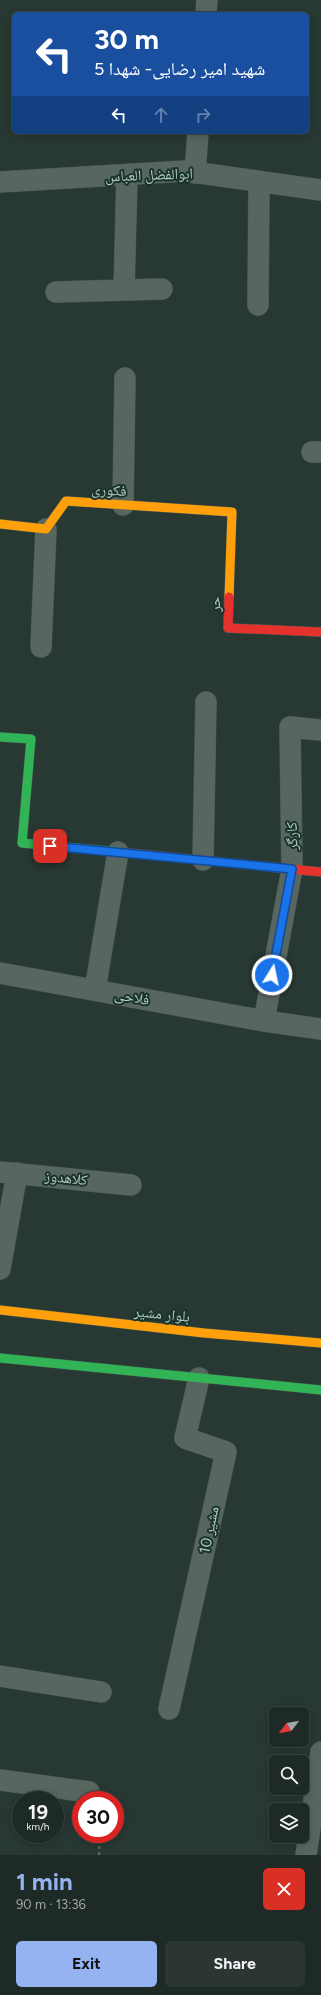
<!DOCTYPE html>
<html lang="en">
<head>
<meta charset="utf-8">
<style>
  :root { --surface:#1e2a26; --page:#2b3632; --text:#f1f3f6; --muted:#a1a7a7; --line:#3c4643; --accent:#95b2f1 }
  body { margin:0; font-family:Figtree,"Noto Naskh Arabic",sans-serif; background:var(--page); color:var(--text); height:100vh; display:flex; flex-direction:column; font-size:15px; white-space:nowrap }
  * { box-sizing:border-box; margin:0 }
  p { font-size:13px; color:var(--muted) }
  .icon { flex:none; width:22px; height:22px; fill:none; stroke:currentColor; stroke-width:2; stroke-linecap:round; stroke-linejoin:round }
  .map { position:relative; height:1855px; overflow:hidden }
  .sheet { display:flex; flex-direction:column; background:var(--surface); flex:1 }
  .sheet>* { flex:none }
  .guide { position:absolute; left:12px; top:12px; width:297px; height:122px; border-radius:6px; box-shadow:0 2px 10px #0003,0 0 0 1px var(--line); background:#1a4fa0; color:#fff; overflow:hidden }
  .needle { width:26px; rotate:239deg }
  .buttons { position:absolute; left:269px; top:1707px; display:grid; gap:8px }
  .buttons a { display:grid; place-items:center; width:40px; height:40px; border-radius:6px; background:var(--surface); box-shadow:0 2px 10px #0003,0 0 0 1px var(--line); font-size:20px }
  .speed { position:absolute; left:12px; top:1791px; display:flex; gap:8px; font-size:20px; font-weight:700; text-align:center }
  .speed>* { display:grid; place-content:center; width:52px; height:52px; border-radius:50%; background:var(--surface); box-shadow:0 2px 10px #0003,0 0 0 1px var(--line); line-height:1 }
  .speed small { font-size:10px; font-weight:400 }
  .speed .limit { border:6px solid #d22; background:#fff; color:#111 }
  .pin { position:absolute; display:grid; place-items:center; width:34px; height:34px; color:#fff; margin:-17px; border-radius:8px; box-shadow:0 2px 6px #0006 }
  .me { position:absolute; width:44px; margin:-22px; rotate:10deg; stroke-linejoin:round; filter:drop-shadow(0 0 3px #0008) }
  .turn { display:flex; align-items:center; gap:14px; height:84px; padding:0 16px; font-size:18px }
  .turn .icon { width:52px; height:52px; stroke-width:2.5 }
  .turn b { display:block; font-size:28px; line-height:34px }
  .lanes { display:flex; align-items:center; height:38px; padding:0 16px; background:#0003; justify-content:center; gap:20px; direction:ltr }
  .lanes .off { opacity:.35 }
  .round { display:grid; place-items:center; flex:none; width:42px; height:42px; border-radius:6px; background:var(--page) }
  .summary { display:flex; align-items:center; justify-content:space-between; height:68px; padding:0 16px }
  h1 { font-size:24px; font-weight:700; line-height:30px; color:var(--accent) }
  .action { display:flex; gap:8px; margin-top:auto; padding:8px 16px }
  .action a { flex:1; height:46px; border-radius:6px; background:var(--accent); color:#111; font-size:16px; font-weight:700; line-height:46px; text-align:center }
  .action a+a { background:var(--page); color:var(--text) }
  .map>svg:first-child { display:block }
</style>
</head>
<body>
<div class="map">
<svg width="321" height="1855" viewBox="0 0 321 1855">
  <rect width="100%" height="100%" fill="#283832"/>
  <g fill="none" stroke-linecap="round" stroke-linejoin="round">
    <!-- street casing -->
    <g stroke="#45554f" stroke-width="22">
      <path id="street" d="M206 14 207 0
        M195 173 198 132
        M0 182 185 171 321 190
        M124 290 127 175
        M56 292 162 289
        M258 305 259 182
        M312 452H321
        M123 505 125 378
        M41 647 46 529
        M203 860 206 702
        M0 973 264 1021 321 1029
        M95 990 118 852
        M264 1021 292 869 290 727 321 730
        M0 1172 131 1185
        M0 1269 17 1173
        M0 1676 101 1692
        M169 1709 226 1452 185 1438 199 1378
        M0 1780 89 1792
        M306 1855 321 1752"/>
    </g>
    <!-- fast casing -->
    <g stroke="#45554f" stroke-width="10">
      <path id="fast" d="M0 737 31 739 22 843 119 852
        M0 1358 321 1390"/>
    </g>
    <!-- slow casing -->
    <g stroke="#45554f" stroke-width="10">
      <path id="slow" d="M0 524 46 529 66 501 232 512 229 597
        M0 1310 204 1333 321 1343"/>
    </g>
    <!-- jam casing -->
    <g stroke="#45554f" stroke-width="10">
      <path id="jam" d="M229 597 228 628 321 632
        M119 852 321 872"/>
    </g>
    <!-- path -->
    <path stroke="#5a6862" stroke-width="2.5" stroke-dasharray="3 3" stroke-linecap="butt" d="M99 1855 100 1834"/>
    <!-- street -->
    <use href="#street" stroke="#586660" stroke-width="21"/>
    <!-- fast -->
    <use href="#fast" stroke="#30b455" stroke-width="9"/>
    <!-- slow -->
    <use href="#slow" stroke="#ff9f0a" stroke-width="9"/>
    <!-- jam -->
    <use href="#jam" stroke="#e5322d" stroke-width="9"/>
  </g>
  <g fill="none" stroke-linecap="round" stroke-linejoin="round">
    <!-- route casing -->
    <g stroke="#114b97" stroke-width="10">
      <path id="route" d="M50 846 292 869 272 975"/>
    </g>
    <!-- route -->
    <use href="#route" stroke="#1a73e8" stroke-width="7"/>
  </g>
  <g text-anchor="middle" stroke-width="4" stroke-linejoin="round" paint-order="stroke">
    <!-- street labels -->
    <g font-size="15" fill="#b1cac2" stroke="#1a342b">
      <text transform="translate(149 175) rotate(-2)" y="5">ابوالفضل العباس</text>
      <text transform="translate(109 490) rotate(4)" y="5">فکوری</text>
      <text transform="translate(215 604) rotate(-88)" y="5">حر</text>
      <text transform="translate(292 836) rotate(-91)" y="5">کارگر</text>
      <text transform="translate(132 997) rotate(10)" y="5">فلاحی</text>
      <text transform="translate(66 1178) rotate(6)" y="5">کلاهدوز</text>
      <text transform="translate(162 1314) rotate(6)" y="5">بلوار مشیر</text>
      <text transform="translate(209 1530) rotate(-78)" y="5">مشیر 10</text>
    </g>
  </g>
</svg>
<div class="buttons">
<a><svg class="needle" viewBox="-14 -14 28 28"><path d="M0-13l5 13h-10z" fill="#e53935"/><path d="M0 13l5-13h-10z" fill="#a1a7a7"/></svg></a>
<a><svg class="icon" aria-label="search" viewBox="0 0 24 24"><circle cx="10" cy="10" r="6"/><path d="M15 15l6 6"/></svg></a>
<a><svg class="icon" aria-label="layers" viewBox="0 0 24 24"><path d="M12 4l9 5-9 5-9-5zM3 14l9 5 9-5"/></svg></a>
</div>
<div class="speed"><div>19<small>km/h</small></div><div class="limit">30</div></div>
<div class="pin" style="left:50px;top:846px;background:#d93025"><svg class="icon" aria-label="arrive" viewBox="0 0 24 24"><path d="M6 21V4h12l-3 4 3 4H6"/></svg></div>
<svg class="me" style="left:272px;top:975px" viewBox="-20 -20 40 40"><circle r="17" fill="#1a73e8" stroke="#fff" stroke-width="3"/><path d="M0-11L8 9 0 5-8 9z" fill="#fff"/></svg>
<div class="guide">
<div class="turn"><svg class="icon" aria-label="left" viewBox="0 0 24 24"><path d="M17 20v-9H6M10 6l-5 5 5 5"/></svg><div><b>30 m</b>شهید امیر رضایی- شهدا 5</div></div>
<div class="lanes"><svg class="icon" aria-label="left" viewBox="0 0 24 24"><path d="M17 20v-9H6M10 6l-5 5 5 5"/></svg><svg class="icon off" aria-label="ahead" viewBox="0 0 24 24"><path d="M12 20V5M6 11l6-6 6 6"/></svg><svg class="icon off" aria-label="right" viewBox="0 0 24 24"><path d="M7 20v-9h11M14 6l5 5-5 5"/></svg></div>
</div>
</div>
<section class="sheet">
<div class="summary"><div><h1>1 min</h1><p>90 m · 13:36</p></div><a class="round" style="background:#d93025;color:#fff"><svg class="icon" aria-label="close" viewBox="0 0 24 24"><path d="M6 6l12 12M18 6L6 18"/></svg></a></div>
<div class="action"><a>Exit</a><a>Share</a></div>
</section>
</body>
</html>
